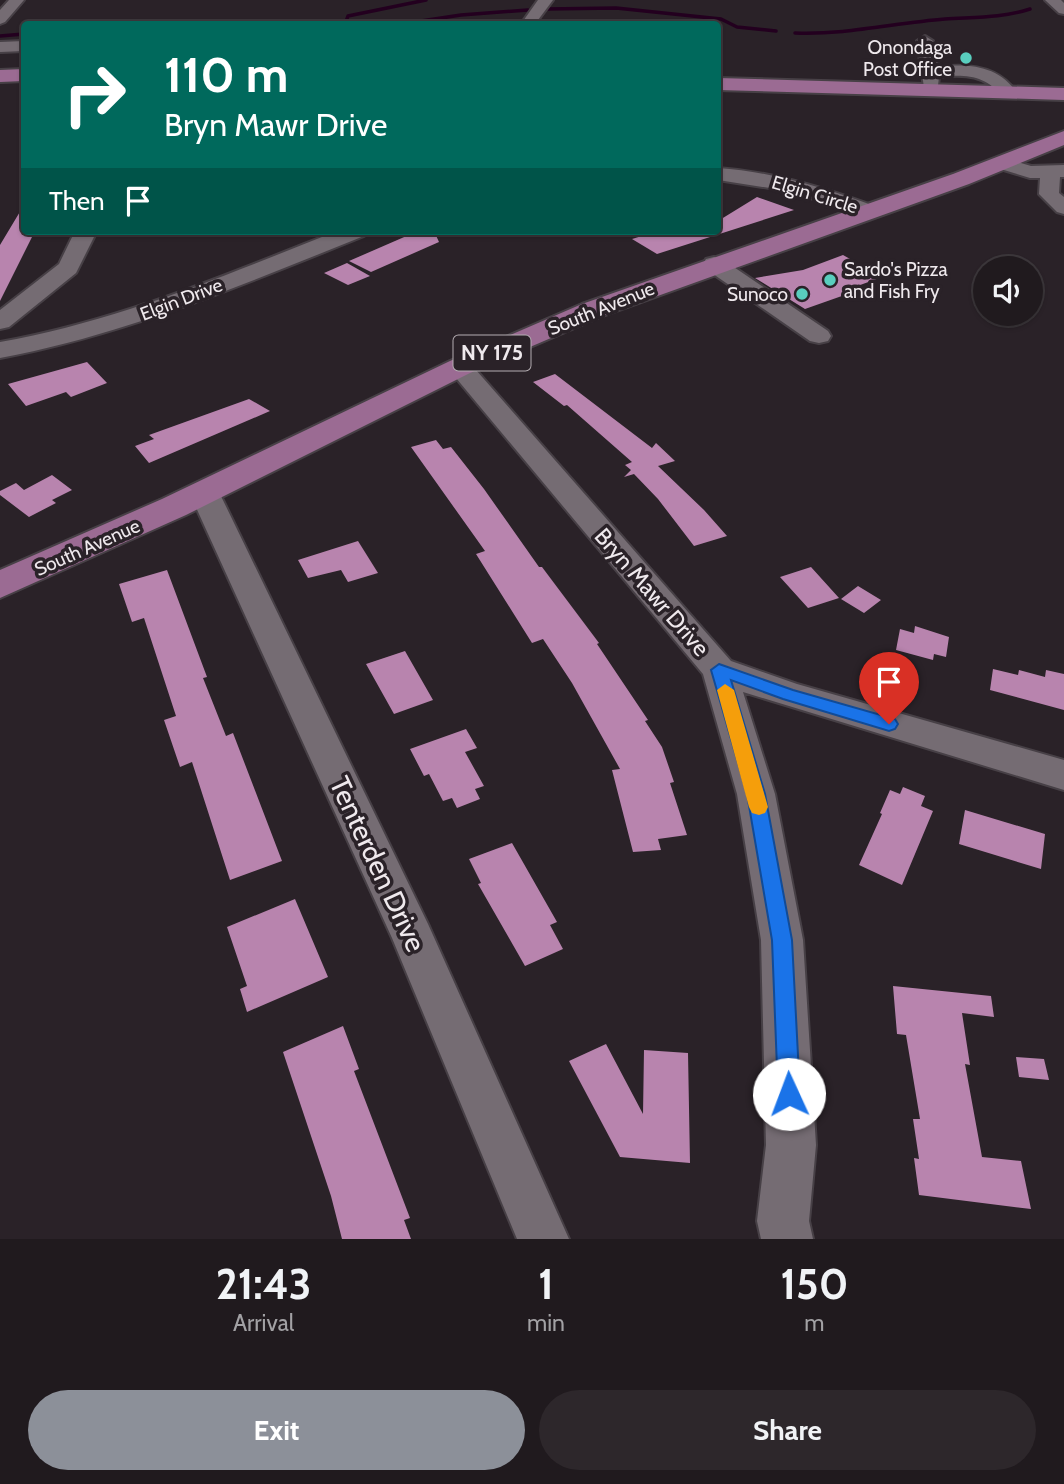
<!DOCTYPE html>
<html lang="en">
<head>
<meta charset="utf-8">
<style>
  :root { --surface:#201a1e; --page:#2d272b; --text:#f1f3f6; --muted:#a2a1a4; --line:#3d383c; --accent:#8c9099 }
  body { margin:0; font-family:Cabin,sans-serif; background:var(--page); color:var(--text); height:100vh; display:flex; flex-direction:column; font-size:26px; white-space:nowrap }
  * { box-sizing:border-box; margin:0 }
  p { font-size:23px; color:var(--muted) }
  .icon { flex:none; width:38px; height:38px; fill:none; stroke:currentColor; stroke-width:2; stroke-linecap:round; stroke-linejoin:round }
  .map { position:relative; height:1239px; overflow:hidden }
  .drawer { display:flex; flex-direction:column; background:var(--surface); flex:1 }
  .drawer>* { flex:none }
  .banner { position:absolute; left:21px; top:21px; width:700px; height:214px; border-radius:7px; box-shadow:0 2px 5px #0004,0 0 0 2px var(--line); background:#00695c; color:#fff; overflow:hidden }
  .controls { position:absolute; left:973px; top:256px; display:grid; gap:14px }
  .controls a { display:grid; place-items:center; width:70px; height:70px; border-radius:50%; background:var(--surface); box-shadow:0 2px 5px #0004,0 0 0 2px var(--line); font-size:35px }
  .pin { position:absolute; display:grid; place-items:center; width:60px; height:60px; color:#fff; margin:-72px -30px; border-radius:50% 50% 50% 0; rotate:-45deg; box-shadow:0 0 7px #0007 }
  .pin .icon { rotate:45deg }
  .me { position:absolute; width:77px; margin:-38px; rotate:358deg; stroke-linejoin:round; filter:drop-shadow(0 0 5px #0008) }
  .turn { display:flex; align-items:center; gap:24px; height:147px; padding:0 28px; font-size:32px }
  .turn .icon { width:91px; height:91px; stroke-width:2.5 }
  .turn b { display:block; font-size:49px; line-height:60px }
  .then { display:flex; align-items:center; height:66px; padding:0 28px; background:#0003; gap:14px; font-size:26px }
  .eta { display:flex; justify-content:space-evenly; align-items:center; height:119px; text-align:center }
  .eta b { font-size:42px; font-weight:800; line-height:49px }
  .primary-button { display:flex; gap:14px; margin-top:auto; padding:14px 28px }
  .primary-button a { flex:1; height:80px; border-radius:42px; background:var(--accent); color:#fff; font-size:28px; font-weight:800; line-height:80px; text-align:center }
  .primary-button a+a { background:var(--page); color:var(--text) }
  .map>svg:first-child { display:block }
</style>
</head>
<body>
<div class="map">
<svg width="1064" height="1239" viewBox="0 0 1064 1239">
  <rect width="100%" height="100%" fill="#2a2228"/>
  <g fill="none" stroke-linecap="round" stroke-linejoin="round">
    <!-- stream -->
    <path stroke="#23001f" stroke-width="3.5" d="M547 9 616 8 721 19 737 27 776 31
      M345 24 348 16 426 0
      M401 24 461 15 528 10
      M795 33C846 35 894 23 945 19 974 17 1002 18 1030 9
      M0 36 24 34"/>
  </g>
  <!-- building -->
  <path fill="#b884ae" d="M757 197 794 210 657 254 632 239 658 231H718V221Z
    M24 205V231H35L0 301V245Z
    M418 231H434L439 242 371 272 349 261Z
    M843 255 882 277 852 288 856 291 805 309 755 278 803 270Z
    M347 263 370 276 348 285 324 273Z
    M87 362 107 383 71 397 66 392 26 406 8 384Z
    M555 374 652 448 656 443 675 461 658 466 704 510 727 536 694 546 658 499 634 474 624 477 631 470 625 465 632 462 567 405 564 406 533 382Z
    M249 399 270 411 149 463 135 446 154 439 149 435Z
    M436 440 443 449 451 447 484 489 539 567H542L599 643 597 644 648 720 645 721 662 747 674 782 670 783 687 835 658 839 661 850 633 852 612 770 620 769 572 683 543 639 532 643 476 554 485 551 411 447Z
    M52 475 72 490 52 500 56 503 29 517 0 495V491L16 483 24 490Z
    M358 541 378 573 348 582 341 570 308 578 298 560Z
    M811 567 839 598 808 608 780 577Z
    M167 570 207 677 203 678 226 736 233 733 282 861 230 880 192 762 180 767 164 720 176 716 144 618 132 622 119 584Z
    M858 586 881 600 864 613 841 599Z
    M915 626 949 637 946 657 934 654 933 660 896 650 900 629 914 633Z
    M405 651 433 700 394 714 366 664Z
    M993 669 1018 675 1019 670 1045 677 1046 670 1064 674V710L990 690Z
    M466 729 477 748 465 752 484 786 475 789 480 799 457 808 452 798 443 801 429 774 424 776 410 749Z
    M903 787 925 796 921 806 933 811 902 885 859 865 882 814 880 813 890 790 900 794Z
    M965 810 1045 834 1041 869 959 844Z
    M512 843 557 922 550 925 563 949 525 966 478 884 481 883 469 859Z
    M295 899 328 977 247 1012 240 989 247 986 227 927Z
    M893 986 991 996 994 1017 962 1013 970 1065 965 1064 982 1157 1021 1161 1031 1209 919 1195 914 1158 919 1159 913 1119H920L906 1035 897 1034Z
    M343 1026 359 1069 354 1071 410 1218 404 1220 411 1239H342L331 1196 283 1052Z
    M606 1044 643 1114 644 1050 688 1053 690 1163 620 1157 569 1061Z
    M1016 1057 1044 1059 1049 1080 1019 1077Z"/>
  <g fill="none" stroke-linecap="round" stroke-linejoin="round">
    <!-- minor casing -->
    <g stroke="#474046" stroke-width="4">
      <path id="minor" d="M9 0H24L5 22 0 24V10Z
        M538 0H553L535 24H521Z
        M1045 0H1061L1064 3V14L1059 13Z
        M925 36 933 41 939 67C969 63 999 66 1017 93L1014 97H1002C987 75 964 74 939 77L937 94H925L917 41Z
        M24 41V51L0 52V42Z
        M1001 157 1031 166 1064 165V177H1060L1059 193 1064 197V214L1057 212 1039 194 1040 178H1030L994 167 991 163 994 159Z
        M718 168C774 172 825 188 877 207L880 211 877 215 870 217 789 191 718 180Z
        M75 231H97L76 273 9 327 0 329V310L59 264Z
        M337 231H367L364 236C244 284 128 334 0 358V342C118 321 226 275 337 231Z
        M714 257 722 259 828 331 831 336 828 341 819 343 810 341 706 269 703 264 706 259Z
        M460 359 469 362 731 661 797 684 1064 760V790L743 692 775 794 803 940 816 1145 809 1221 813 1239H761L757 1221 766 1145 761 940 737 794 703 674 451 372 447 367 451 362Z
        M204 483 214 486 219 492 428 924 569 1239H517L392 938 189 492 194 486Z"/>
    </g>
    <!-- major casing -->
    <g stroke="#474046" stroke-width="4">
      <path id="major" d="M24 69V81L0 82V70Z
        M718 78 1064 88V100L718 90Z
        M1064 131V145L969 184 602 316 470 373 186 515 0 598V570L162 499 450 361 582 304 953 174Z"/>
    </g>
    <!-- minor -->
    <use href="#minor" fill="#756c73" fill-rule="evenodd"/>
    <!-- major -->
    <use href="#major" fill="#9b6b93" fill-rule="evenodd"/>
  </g>
  <!-- route -->
  <path fill="#1a73e8" stroke="#114b97" stroke-width="2" d="M719 664 793 690 895 719 898 724 895 729 889 731 783 699 731 680 765 794 792 940 800 1094 797 1102 789 1105 781 1102 778 1094 772 940 747 794 711 670Z"/>
  <!-- slow -->
  <path fill="#f59e0b" d="M725 684 734 690 768 807 765 813 759 815 752 813 749 807 717 690Z"/>
  <!-- markers -->
  <g fill="#59cebe" stroke="#2a2228" stroke-width="2.5">
    <circle cx="966" cy="58" r="7"/>
    <circle cx="830" cy="280" r="7"/>
    <circle cx="802" cy="294" r="7"/>
  </g>
  <g text-anchor="middle" stroke-width="7" stroke-linejoin="round" paint-order="stroke">
    <!-- far-poi labels -->
    <g font-size="19" fill="#efe9ed" stroke="#2a2228" text-anchor="end">
      <text x="952" y="54">Onondaga<tspan x="952" dy="22">Post Office</tspan></text>
      <text x="844" y="276" text-anchor="start">Sardo's Pizza<tspan x="844" dy="22">and Fish Fry</tspan></text>
      <text x="788" y="301">Sunoco</text>
    </g>
    <!-- far-street labels -->
    <g font-size="19" fill="#efe9ed" stroke="#2a2228">
      <text transform="translate(815 194) rotate(17)" y="7">Elgin Circle</text>
      <text transform="translate(181 299) rotate(-21)" y="7">Elgin Drive</text>
      <text transform="translate(601 308) rotate(-22)" y="7">South Avenue</text>
      <text transform="translate(87 547) rotate(-24)" y="7">South Avenue</text>
    </g>
    <!-- shield labels -->
    <rect fill="#2a2228" stroke="#b4adb2" stroke-width="2" x="453.5" y="335.5" width="77" height="35" rx="5"/>
    <g font-size="21" font-weight="bold" fill="#efe9ed">
      <text x="492" y="360">NY 175</text>
    </g>
    <!-- street labels -->
    <g font-size="23" fill="#efe9ed" stroke="#2a2228">
      <text transform="translate(652 592) rotate(49)" y="8">Bryn Mawr Drive</text>
    </g>
    <!-- near-street labels -->
    <g font-size="28" fill="#efe9ed" stroke="#2a2228">
      <text transform="translate(378 864) rotate(65)" y="10">Tenterden Drive</text>
    </g>
  </g>
</svg>
<div class="controls">
<a><svg class="icon" aria-label="sound" viewBox="0 0 24 24"><path d="M4 9h4l5-4v14l-5-4H4zM17 9q2 3 0 6"/></svg></a>
</div>
<div class="pin" style="left:889px;top:724px;background:#d93025"><svg class="icon" aria-label="arrive" viewBox="0 0 24 24"><path d="M6 21V4h12l-3 4 3 4H6"/></svg></div>
<svg class="me" style="left:789px;top:1094px" viewBox="-20 -20 40 40"><circle r="19" fill="#fff"/><path d="M0-13L10 11 0 6-10 11z" fill="#1a73e8"/></svg>
<div class="banner">
<div class="turn"><svg class="icon" aria-label="right" viewBox="0 0 24 24"><path d="M7 20v-9h11M14 6l5 5-5 5"/></svg><div><b>110 m</b>Bryn Mawr Drive</div></div>
<div class="then">Then<svg class="icon" aria-label="arrive" viewBox="0 0 24 24"><path d="M6 21V4h12l-3 4 3 4H6"/></svg></div>
</div>
</div>
<section class="drawer">
<div class="eta">
<div><b>21:43</b><p>Arrival</p></div>
<div><b>1</b><p>min</p></div>
<div><b>150</b><p>m</p></div>
</div>
<div class="primary-button"><a>Exit</a><a>Share</a></div>
</section>
</body>
</html>
